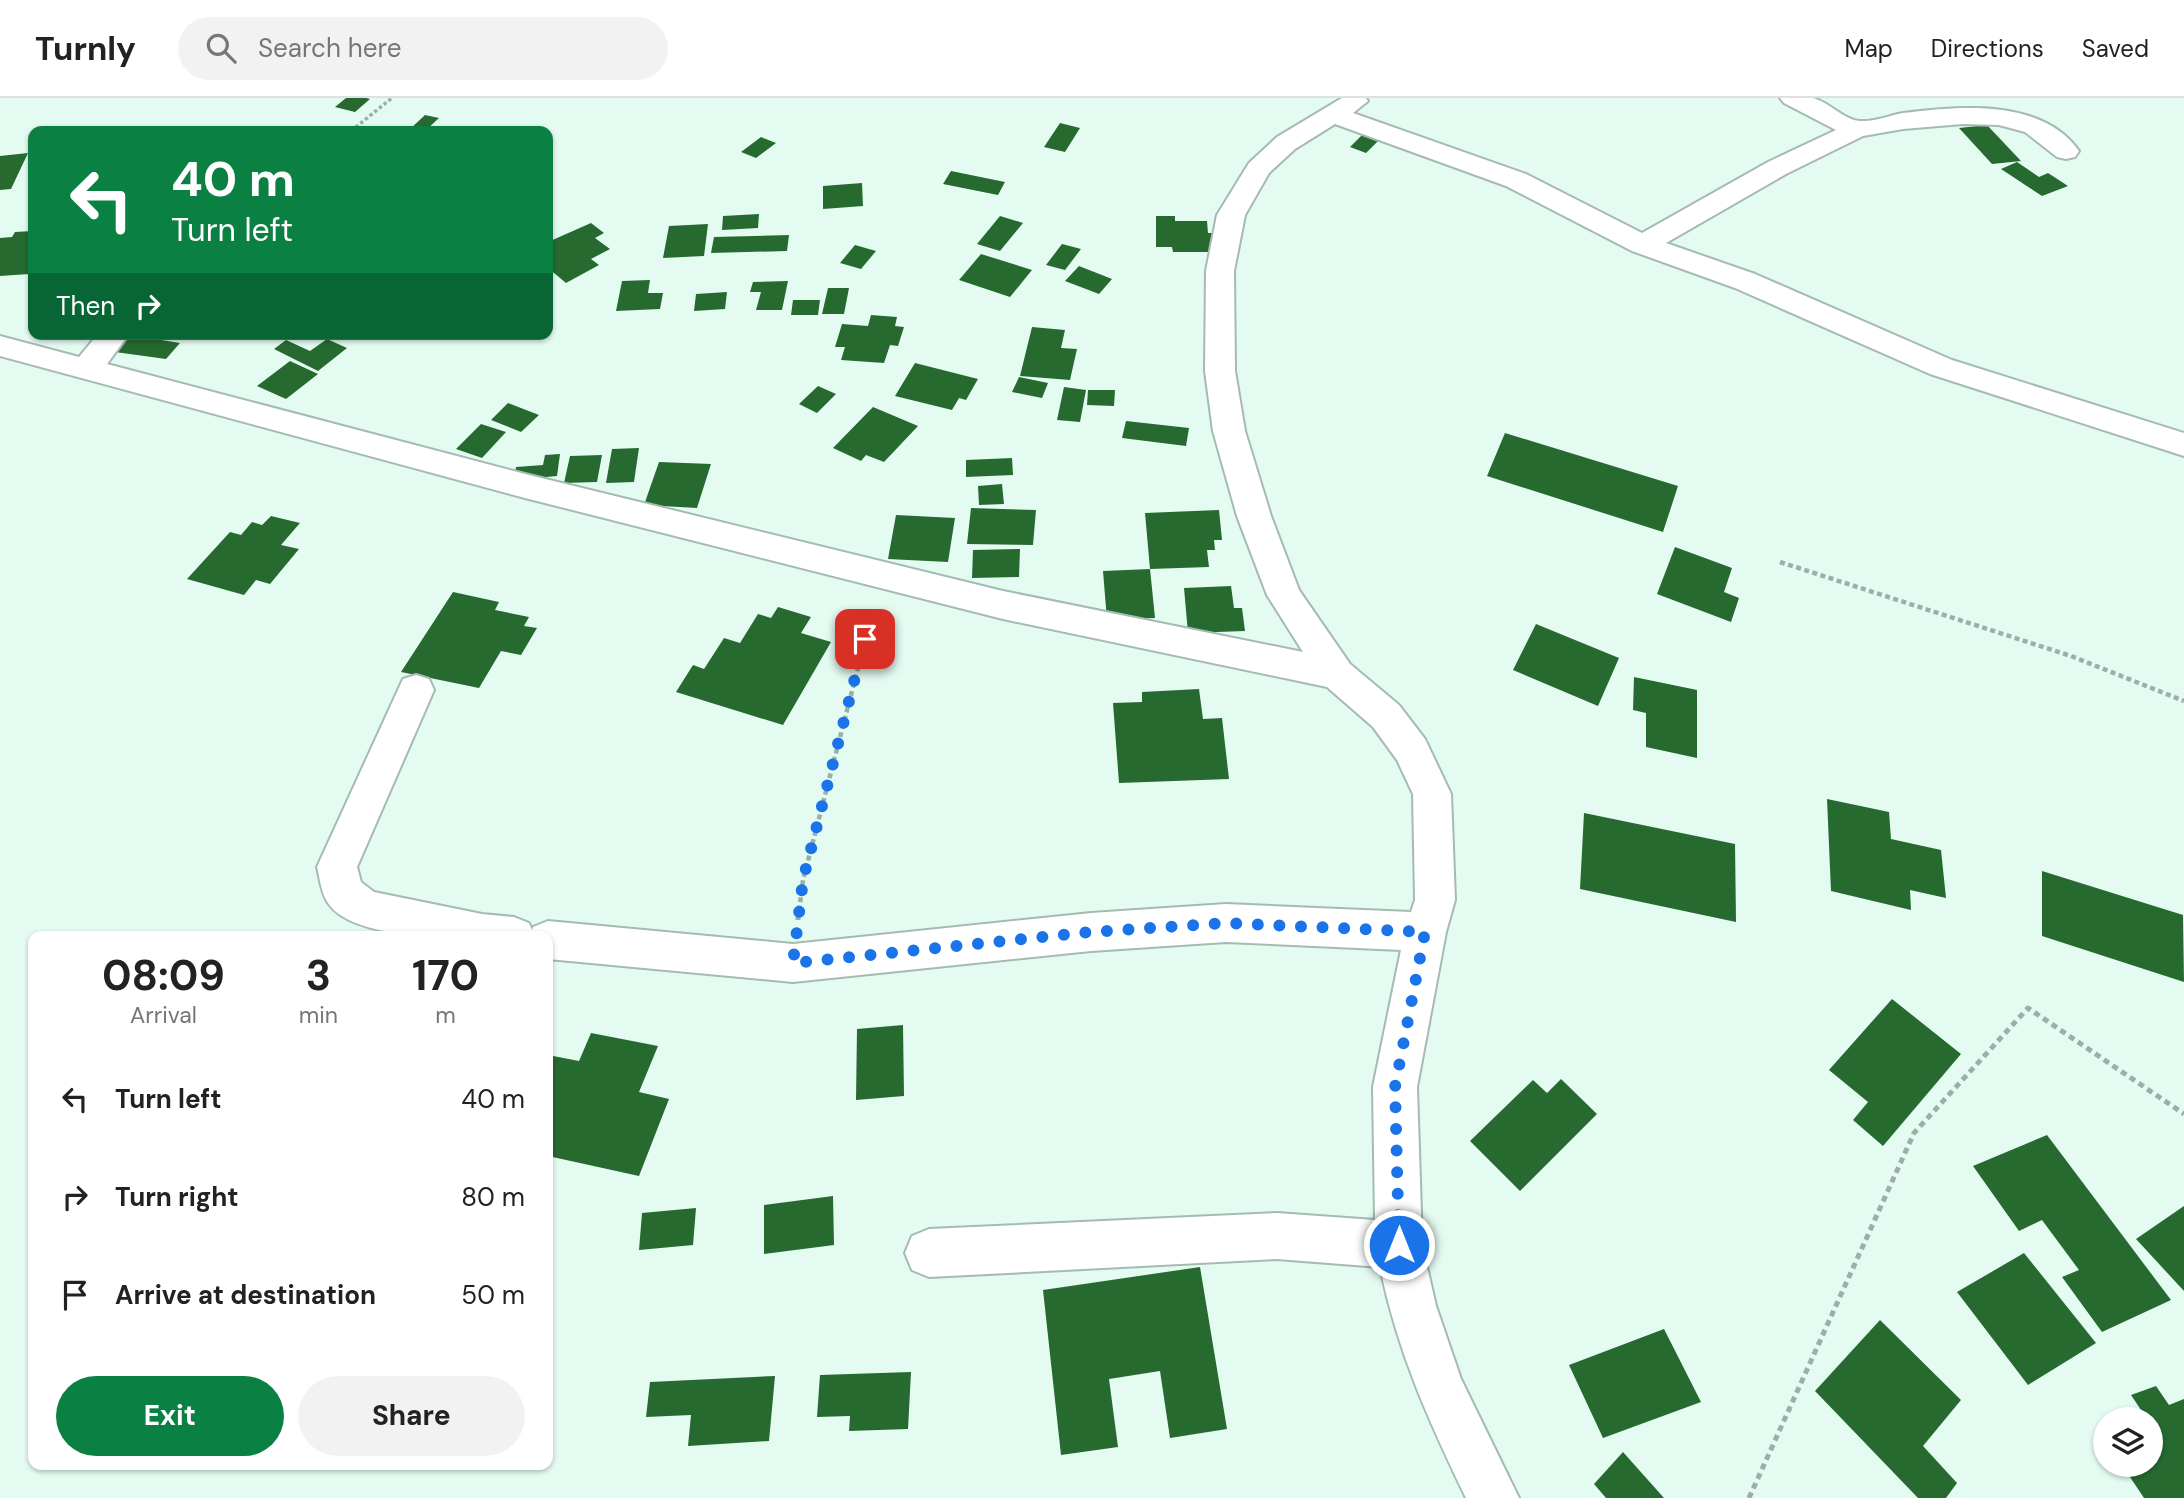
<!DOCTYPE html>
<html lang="en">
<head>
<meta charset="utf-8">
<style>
  :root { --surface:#fff; --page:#f2f2f2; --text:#222; --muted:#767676; --line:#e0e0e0; --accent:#0b8043 }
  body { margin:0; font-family:"DM Sans",sans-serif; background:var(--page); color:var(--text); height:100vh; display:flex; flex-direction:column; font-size:26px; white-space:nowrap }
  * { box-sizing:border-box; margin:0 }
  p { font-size:23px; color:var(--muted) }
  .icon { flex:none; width:38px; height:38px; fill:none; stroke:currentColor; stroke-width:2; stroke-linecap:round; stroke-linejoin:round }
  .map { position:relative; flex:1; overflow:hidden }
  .drawer { position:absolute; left:28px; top:833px; width:525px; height:539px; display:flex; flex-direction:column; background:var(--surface); border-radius:14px; box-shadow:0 2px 5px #0004 }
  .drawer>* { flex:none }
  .top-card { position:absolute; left:28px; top:28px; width:525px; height:214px; border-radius:14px; box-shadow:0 2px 5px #0004; background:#0b8043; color:#fff; overflow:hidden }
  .buttons { position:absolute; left:2093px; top:1309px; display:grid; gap:14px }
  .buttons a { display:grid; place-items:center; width:70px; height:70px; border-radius:50%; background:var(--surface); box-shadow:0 2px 5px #0004; font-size:35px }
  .pin { position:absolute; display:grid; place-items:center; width:60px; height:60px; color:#fff; margin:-30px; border-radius:14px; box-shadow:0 4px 10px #0006 }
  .me { position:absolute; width:77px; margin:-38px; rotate:0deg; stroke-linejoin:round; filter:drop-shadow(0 0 5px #0008) }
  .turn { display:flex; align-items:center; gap:24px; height:147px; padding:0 28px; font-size:32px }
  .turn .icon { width:91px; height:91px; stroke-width:2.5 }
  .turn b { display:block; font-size:49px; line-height:60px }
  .then { display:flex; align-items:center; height:66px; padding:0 28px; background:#0003; gap:14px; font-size:26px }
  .eta { display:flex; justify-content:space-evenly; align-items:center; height:119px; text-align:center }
  .eta b { font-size:42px; font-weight:700; line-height:49px }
  .button { display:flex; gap:14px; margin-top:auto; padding:14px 28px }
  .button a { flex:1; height:80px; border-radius:42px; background:var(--accent); color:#fff; font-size:28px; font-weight:700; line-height:80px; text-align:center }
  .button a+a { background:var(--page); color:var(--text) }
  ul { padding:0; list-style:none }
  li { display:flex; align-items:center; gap:21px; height:98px; padding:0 28px }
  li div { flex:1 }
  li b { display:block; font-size:26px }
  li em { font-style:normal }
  header { display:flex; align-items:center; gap:42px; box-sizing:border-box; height:98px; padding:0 35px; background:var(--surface); border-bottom:2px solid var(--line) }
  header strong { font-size:33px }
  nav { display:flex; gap:38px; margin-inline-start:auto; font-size:24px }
  .search { width:490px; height:63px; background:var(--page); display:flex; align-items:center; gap:18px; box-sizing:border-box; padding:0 24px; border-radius:38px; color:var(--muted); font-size:26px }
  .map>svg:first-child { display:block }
</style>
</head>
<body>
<header>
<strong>Turnly</strong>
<div class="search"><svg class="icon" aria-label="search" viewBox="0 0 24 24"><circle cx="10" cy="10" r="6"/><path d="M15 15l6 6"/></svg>Search here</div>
<nav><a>Map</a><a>Directions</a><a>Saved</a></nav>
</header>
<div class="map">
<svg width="2184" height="1400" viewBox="0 0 2184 1400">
  <rect width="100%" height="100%" fill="#e4fbf2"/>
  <!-- building -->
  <path fill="#266a30" d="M346 0H366L370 1 355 14 335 9Z
    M425 17 439 20 425 33H408Z
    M1060 25 1080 30 1065 54 1044 49Z
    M1987 27 2021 63 1992 66 1959 30Z
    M1364 35 1379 42 1366 55 1350 49Z
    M761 39 776 45 756 60 741 54Z
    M28 55 11 91 0 92V58Z
    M2017 64 2039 79 2048 75 2068 88 2042 98 2001 71Z
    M951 73 1005 84 998 97 943 86Z
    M862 85 863 108 823 111V88Z
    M759 116 758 130 722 132 723 118Z
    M1000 118 1023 125 1000 153 977 146Z
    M1156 118H1175V123H1207L1208 135H1213L1214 154H1173L1172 149H1156Z
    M591 125 604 135 595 140 610 151 591 161 599 167 566 185 548 170V144Z
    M708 126 704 158 663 160 669 128Z
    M33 133V170L29 176 0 178V140L12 139 15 134Z
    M789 137 787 153 711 155 714 139Z
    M1062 146 1081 151 1065 172 1046 167Z
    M855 147 876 153 861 171 840 165Z
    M981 156 1032 172 1010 199 959 182Z
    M1079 168 1112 181 1099 196 1065 183Z
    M650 182 648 195H663L660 211 616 213 622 183Z
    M788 183 782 212H756L761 194H750L753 184Z
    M828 190H849L844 216H822Z
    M727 194 725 211 694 213 696 196Z
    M793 202H820L818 217H791Z
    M871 217 897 219 895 228 904 229 898 248 890 247 884 265 841 262 845 249H835L842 226 868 228Z
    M1032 229 1065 232 1061 250 1077 251 1070 282 1020 278Z
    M130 237 180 245 166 261 115 254Z
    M327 241 347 250 318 273 274 251 286 242 310 253Z
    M290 263 318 276 286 301 257 288Z
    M915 265 978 281 966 302 959 300 952 312 895 298Z
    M1019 279 1048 285 1042 300 1012 294Z
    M818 288 836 296 817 315 799 306Z
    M1064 289 1086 292 1080 324 1057 322Z
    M1088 292H1115L1114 308 1087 307Z
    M508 305 539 317 521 334 491 322Z
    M873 309 918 328 884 364 866 357 861 363 833 350Z
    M1126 323 1189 330 1186 348 1122 340Z
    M481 326 506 334 482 360 456 351Z
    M1505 335 1678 388 1663 434 1487 378Z
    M639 350 634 384 606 385 612 351Z
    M560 356 557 378 514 382 516 369 543 367 545 357Z
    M602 357 597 384 564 385 570 358Z
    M1012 360 1013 377 966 379V362Z
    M659 364 711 366 697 410 644 407Z
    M1002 386 1004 406 979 407 978 388Z
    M971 410 1036 412 1033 447 967 446Z
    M1219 412 1222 442H1214L1215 452H1207L1209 469 1150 471 1145 415Z
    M896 417 955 420 948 464 888 461Z
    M271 418 300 425 281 447 299 451 270 486 256 482 244 497 187 481 230 434 241 437 252 424 262 427Z
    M1675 449 1732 470 1724 494 1739 500 1731 524 1657 496Z
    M1020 451 1019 479 972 480 973 452Z
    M1150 471 1155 520 1107 522 1103 473Z
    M1231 488 1234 510H1242L1245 533 1188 535 1184 490Z
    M453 494 499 504 495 512 529 519 524 528 537 530 521 557 501 553 479 590 401 574Z
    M778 509 811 519 801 535 831 544 783 627 676 594 693 567 704 571 724 540 740 545 758 516 771 520Z
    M1536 526 1619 560 1598 608 1513 572Z
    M1634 579 1697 592V660L1646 649V615L1633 612Z
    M1199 591 1203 621 1222 620 1229 681 1119 685 1113 605 1142 604V594Z
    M1827 701 1889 714 1891 741 1941 752 1946 800 1910 792 1911 812 1831 793Z
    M1584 715 1735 746 1736 824 1580 791Z
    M2042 773 2183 817 2184 884 2042 838Z
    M1892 901 1961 956 1883 1048 1853 1022 1868 1004 1829 972Z
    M903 927 904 998 856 1002 857 931Z
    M591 935 658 948 639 994 669 1001 639 1078 548 1058V957L579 963Z
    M1561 981 1597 1016 1520 1093 1470 1043 1533 982 1547 995Z
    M2047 1037 2171 1202 2102 1234 2062 1179 2079 1172 2042 1122 2019 1133 1973 1068Z
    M833 1098 834 1147 764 1156V1107Z
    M2184 1108V1193L2136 1141Z
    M696 1110 693 1147 639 1152 642 1115Z
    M2024 1155 2096 1245 2028 1287 1957 1194Z
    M1200 1169 1227 1331 1170 1340 1160 1273 1109 1281 1118 1349 1061 1357 1043 1192Z
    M1880 1222 1961 1302 1923 1348 1957 1385 1946 1400H1918L1815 1293Z
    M1664 1231 1701 1304 1603 1340 1569 1267Z
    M911 1274 908 1331 849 1333 850 1318 817 1319 820 1277Z
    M775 1278 769 1343 688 1348 691 1317 646 1319 650 1284Z
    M2156 1288 2169 1307 2184 1301V1400H2144L2122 1367H2151V1337L2156 1335 2151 1321H2147L2131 1297Z
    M1623 1354 1664 1400H1606L1594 1386Z"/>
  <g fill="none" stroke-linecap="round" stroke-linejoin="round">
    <!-- street casing -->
    <g stroke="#a5bbb2" stroke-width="4">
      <path id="street" d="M1342 0H1366L1368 3 1353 15 1526 76 1642 135 1768 64 1836 32 1784 5 1780 0C1790 0 1803 0 1813 0 1829 4 1845 23 1861 23 1875 24 1890 17 1903 15 1959 8 2042 0 2079 53L2075 59 2066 61 2057 59 2025 34 1999 27 1963 26 1903 31 1863 38 1786 76 1666 145 1755 176 1952 262 2184 335V358L1930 276 1735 190 1632 153 1506 88 1335 26 1295 51 1269 75 1245 117 1234 173 1235 273 1245 333 1271 418 1299 492 1350 566 1399 607 1425 641 1451 696 1455 802 1446 834 1417 989 1422 1147 1436 1208 1461 1281 1519 1400H1466C1428 1321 1398 1255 1380 1169L1277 1161 929 1179 912 1172 905 1155 912 1138 929 1131 1277 1115 1375 1122 1373 989 1401 852 1226 844 1091 853 793 884 548 861V838C498 838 358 850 328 805 321 795 320 781 317 769L403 581 416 577 429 581 434 592 357 769 361 784 374 794 482 816 514 819 529 825 532 832 533 829 548 823 793 846 1091 815 1226 806 1411 814 1415 802 1413 696 1397 662 1373 629 1327 589 1003 521 525 400 0 258V238L79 259 98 236H129L107 266 525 376 1003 493 1303 554 1267 497 1237 418 1213 333 1205 273 1206 173 1217 117 1249 65 1277 39Z"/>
    </g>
    <!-- path-far2 -->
    <path stroke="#9caea7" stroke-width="3.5" stroke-dasharray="3.5 2.5" stroke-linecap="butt" d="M351 33 392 0"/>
    <!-- path-far1 -->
    <path stroke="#9caea7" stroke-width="4.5" stroke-dasharray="5 3.5" stroke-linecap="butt" d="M1780 464 2071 558 2184 603
      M798 821 803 782 872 516"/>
    <!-- path -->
    <path stroke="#9caea7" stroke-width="5" stroke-dasharray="6 4.5" stroke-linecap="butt" d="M798 822V819
      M1749 1400 1914 1035 2028 910 2184 1016"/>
    <!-- street -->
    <use href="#street" fill="#fff" fill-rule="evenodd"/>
  </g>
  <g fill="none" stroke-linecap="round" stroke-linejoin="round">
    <!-- route -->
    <path stroke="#1a73e8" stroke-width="12" stroke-dasharray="0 21.6" d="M865 541 803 782 793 865 1091 834 1226 825 1425 834 1395 989 1399 1147"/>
  </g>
</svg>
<div class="buttons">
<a><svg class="icon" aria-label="layers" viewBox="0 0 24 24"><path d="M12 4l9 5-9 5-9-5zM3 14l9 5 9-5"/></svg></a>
</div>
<div class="pin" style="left:865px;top:541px;background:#d93025"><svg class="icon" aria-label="arrive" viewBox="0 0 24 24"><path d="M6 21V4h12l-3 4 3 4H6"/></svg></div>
<svg class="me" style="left:1399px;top:1147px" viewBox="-20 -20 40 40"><circle r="17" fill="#1a73e8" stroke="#fff" stroke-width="3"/><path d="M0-11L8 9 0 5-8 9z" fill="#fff"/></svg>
<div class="top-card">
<div class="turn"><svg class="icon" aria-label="left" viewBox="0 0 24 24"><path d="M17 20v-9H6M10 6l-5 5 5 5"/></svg><div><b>40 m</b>Turn left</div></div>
<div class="then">Then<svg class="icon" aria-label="right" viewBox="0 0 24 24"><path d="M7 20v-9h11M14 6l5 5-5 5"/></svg></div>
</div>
<section class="drawer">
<div class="eta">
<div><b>08:09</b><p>Arrival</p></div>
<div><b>3</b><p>min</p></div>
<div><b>170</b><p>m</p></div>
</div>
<ul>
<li><svg class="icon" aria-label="left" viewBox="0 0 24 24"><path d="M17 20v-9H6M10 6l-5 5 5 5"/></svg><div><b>Turn left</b></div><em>40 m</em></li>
<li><svg class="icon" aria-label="right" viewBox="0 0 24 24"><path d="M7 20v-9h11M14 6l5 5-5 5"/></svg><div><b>Turn right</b></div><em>80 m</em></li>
<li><svg class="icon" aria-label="arrive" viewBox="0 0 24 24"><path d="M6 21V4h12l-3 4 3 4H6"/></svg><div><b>Arrive at destination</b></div><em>50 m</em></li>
</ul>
<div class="button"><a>Exit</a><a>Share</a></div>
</section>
</div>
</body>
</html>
